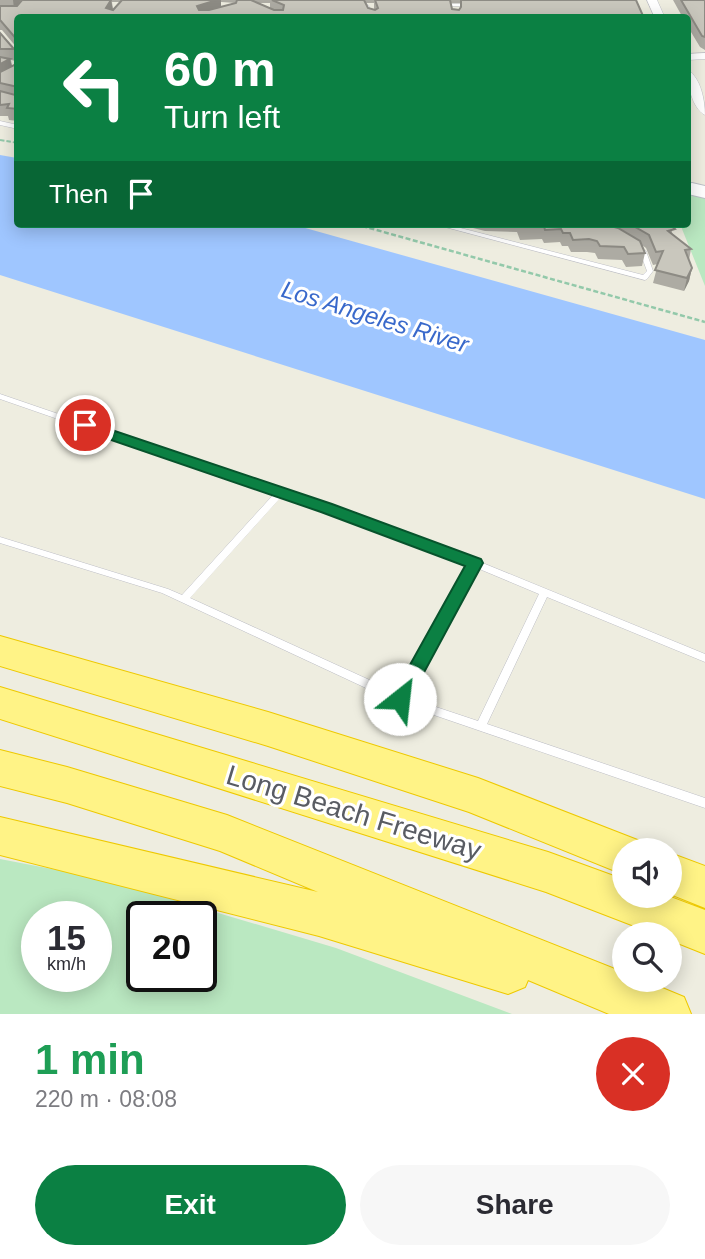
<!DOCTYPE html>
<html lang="en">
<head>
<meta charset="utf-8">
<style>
  :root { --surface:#fff; --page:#f7f7f7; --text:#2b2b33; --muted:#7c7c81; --accent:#0b8043 }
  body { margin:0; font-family:Arial,sans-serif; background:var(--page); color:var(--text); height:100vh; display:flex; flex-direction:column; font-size:26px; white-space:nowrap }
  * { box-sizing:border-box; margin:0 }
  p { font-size:23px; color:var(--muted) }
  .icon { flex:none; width:38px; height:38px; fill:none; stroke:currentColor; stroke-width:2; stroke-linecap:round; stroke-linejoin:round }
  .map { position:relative; height:1014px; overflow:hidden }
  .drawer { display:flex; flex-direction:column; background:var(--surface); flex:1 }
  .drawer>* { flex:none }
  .banner { position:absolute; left:14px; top:14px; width:677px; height:214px; border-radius:7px; box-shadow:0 4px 18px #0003; background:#0b8043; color:#fff; overflow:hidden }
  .tools { position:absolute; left:612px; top:838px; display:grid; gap:14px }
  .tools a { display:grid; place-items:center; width:70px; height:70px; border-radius:50%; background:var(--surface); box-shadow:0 4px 18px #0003; font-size:35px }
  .speed { position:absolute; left:21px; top:901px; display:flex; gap:14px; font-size:35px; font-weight:700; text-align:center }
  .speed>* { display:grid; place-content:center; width:91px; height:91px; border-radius:50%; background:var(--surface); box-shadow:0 4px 18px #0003; line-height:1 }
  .speed small { font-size:18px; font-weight:400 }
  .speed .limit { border:4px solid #111; border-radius:10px; background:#fff; color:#111 }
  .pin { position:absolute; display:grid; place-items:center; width:60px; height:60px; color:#fff; margin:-30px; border:4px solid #fff; border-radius:50%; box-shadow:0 2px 7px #0007 }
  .me { position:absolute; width:77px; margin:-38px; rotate:29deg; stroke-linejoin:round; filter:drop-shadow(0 0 5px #0008) }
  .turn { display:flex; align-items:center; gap:24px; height:147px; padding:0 35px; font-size:32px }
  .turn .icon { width:91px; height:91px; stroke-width:2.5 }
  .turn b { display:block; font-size:49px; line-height:60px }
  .then { display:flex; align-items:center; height:66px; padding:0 35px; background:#0003; gap:14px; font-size:26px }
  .round { display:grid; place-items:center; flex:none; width:74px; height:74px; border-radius:37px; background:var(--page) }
  .headline { display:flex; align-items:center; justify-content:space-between; height:119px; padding:0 35px }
  h1 { font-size:42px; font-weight:600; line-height:52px; color:#1e9e55 }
  .button { display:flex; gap:14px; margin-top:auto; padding:14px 35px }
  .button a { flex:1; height:80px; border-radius:42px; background:var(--accent); color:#fff; font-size:28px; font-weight:600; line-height:80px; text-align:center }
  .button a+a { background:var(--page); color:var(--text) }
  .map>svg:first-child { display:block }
</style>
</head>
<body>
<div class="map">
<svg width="705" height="1014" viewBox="0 0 705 1014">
  <rect width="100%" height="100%" fill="#eeede0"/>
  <!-- green -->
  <path fill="#bae8c1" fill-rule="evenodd" d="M688 192 705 196V286L680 224H688Z
    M0 859 104 879 336 948 512 1014H0ZM37 917H96V976H37ZM142 917H201V976H142Z"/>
  <!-- water -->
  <path fill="#9fc6ff" d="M0 155 17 158 18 224H291L705 340V499L0 275Z"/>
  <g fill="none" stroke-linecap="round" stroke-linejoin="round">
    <!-- lane casing -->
    <g stroke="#bebfc6" stroke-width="1">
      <path id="lane" d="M366 4 368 5 375 18H370L364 5Z
        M439 4H472L474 5 472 6H439Z
        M0 32 18 54V59L0 37Z
        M0 121 18 125V129L0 125Z
        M434 224H445L643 275 647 271 640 252 634 248 637 246 646 251 653 271 647 279 645 280Z
        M0 394 429 541 705 654V662L547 597 487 724 705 798V808L396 702 162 593 0 543V537L168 589 182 595 274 494 0 399ZM282 496 423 545 469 565 398 693 190 598ZM477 568 539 594 478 721 406 697Z"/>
    </g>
    <!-- street casing -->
    <g stroke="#bebfc6" stroke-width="1">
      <path id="street" d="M647 0H657L665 18H655Z
        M705 53V59L688 60V54Z
        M688 70C701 78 705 101 705 115 692 108 687 84 688 70Z"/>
    </g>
    <!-- secondary casing -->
    <g stroke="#bdc0c8" stroke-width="2">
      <path id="secondary" d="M692 183 705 186V198L688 194V184Z"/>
    </g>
    <!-- highway casing -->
    <g stroke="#eec900" stroke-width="2">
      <path id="highway" d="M0 636 268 712 478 778 640 841 645 850H625V875L469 812 268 746 0 666Z
        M0 687 548 852 625 880V896H668L705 910V954L670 940V934H655L546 892 0 719Z
        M0 750 67 767 227 815 625 973V980H643L684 997 691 1014H609L528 980 525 987 508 994 319 936 0 855V817L318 892 220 851 67 803 0 786Z
        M670 853 705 866V908L670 894Z"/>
    </g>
    <!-- path-far1 -->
    <path stroke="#93c9aa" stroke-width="2" stroke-dasharray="4.5 2" stroke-linecap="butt" d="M0 140 18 143"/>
    <!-- path -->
    <path stroke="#93c9aa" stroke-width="2.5" stroke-dasharray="5 2.5" stroke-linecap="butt" d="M355 224 705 322"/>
    <!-- lane -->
    <use href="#lane" fill="#fff" fill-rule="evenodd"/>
    <!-- street -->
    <use href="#street" fill="#fff" fill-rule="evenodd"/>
    <!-- secondary -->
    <use href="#secondary" fill="#fff" fill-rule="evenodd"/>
    <!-- highway -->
    <use href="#highway" fill="#fff386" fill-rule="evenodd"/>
  </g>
  <!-- wall -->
  <path fill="#adaba3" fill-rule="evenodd" d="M0 0H636L18 49 2 30H0ZM112 2H120L113 10ZM221 2 236 3 221 7ZM257 3H270V8ZM365 3H374V10L368 8ZM451 3H460V9L459 10 452 9Z
    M673 0H705V50L700 47 688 27V18H683Z
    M0 33 14 49 16 61 11 60 12 66 18 63V121L9 120 8 116H0Z
    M464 224H670L673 236 691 249 689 260 692 268 689 281 684 291 653 283 658 264 653 265 646 248 642 245 645 253 642 266 626 267 622 260 598 259 595 253 587 252H571L568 246H562L560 242 544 243 542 239 520 240 517 232 485 231 465 226Z"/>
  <!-- shaded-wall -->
  <path fill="#8d8b84" d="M13 0H21L14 9Z
    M111 0 113 10 106 8Z
    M217 0H221V10L198 17 197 6Z
    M10 59 13 70 0 77V64Z
    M692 268 689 281 684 291 687 278Z"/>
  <!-- building -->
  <path fill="#c9c7bd" stroke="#8d8b84" stroke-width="2" d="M22 0H111L106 8 113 10 122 0H217L197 6 199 10H209L236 3 237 0H251L274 10H283L284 5 272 0H364L368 8 375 10 378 8 375 0H450L452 9 459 10 461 7V0H636L644 18H18V41L0 20V6H17Z
    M681 0H705V37L702 36Z
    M0 33 14 49H0Z
    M0 57 10 59 0 64Z
    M18 63V87L0 83V72Z
    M0 91 15 95 18 93V109L7 108 9 104 0 105Z
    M520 224H603L618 228 640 241 645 253 628 254 624 247 600 246 597 241 589 239 573 240 570 233H563L561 229 545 230 544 226 521 227Z
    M630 224H670L675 229 668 231 691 249 685 250 692 268 687 278 655 270 663 251 656 252 649 235Z"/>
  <!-- route -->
  <path fill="#0b8043" stroke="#07532c" stroke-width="2" d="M85 421 332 504 481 559 483 563 407 704 400 706 394 704 391 699 465 566 321 512 79 429 77 425Z"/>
  <g text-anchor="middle" stroke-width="6" stroke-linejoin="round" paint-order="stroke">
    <!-- water labels -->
    <g font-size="24" font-style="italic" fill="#3969cb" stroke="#fff">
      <text transform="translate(375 317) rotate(17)" y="8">Los Angeles River</text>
    </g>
    <!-- near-street labels -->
    <g font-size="28" fill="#595c63" stroke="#fff">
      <text transform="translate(354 812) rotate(17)" y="10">Long Beach Freeway</text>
    </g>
  </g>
</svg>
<div class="tools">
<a><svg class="icon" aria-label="sound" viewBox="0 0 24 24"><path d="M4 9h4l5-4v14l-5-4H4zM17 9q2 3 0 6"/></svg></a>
<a><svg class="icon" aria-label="search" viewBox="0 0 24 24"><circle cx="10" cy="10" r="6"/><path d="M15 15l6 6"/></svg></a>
</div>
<div class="speed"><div>15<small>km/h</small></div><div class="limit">20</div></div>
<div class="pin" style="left:85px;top:425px;background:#d93025"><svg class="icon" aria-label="arrive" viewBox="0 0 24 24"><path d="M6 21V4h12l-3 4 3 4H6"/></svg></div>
<svg class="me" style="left:400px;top:699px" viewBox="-20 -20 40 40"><circle r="19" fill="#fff"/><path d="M0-13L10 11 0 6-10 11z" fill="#0b8043"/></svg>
<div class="banner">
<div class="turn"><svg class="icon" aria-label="left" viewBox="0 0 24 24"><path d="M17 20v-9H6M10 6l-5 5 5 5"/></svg><div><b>60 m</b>Turn left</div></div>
<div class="then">Then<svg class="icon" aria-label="arrive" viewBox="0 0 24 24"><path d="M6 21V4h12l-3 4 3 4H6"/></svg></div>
</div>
</div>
<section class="drawer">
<div class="headline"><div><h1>1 min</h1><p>220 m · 08:08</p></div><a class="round" style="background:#d93025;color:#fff"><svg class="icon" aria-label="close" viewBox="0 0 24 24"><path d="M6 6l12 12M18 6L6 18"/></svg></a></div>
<div class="button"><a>Exit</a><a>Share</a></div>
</section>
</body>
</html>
